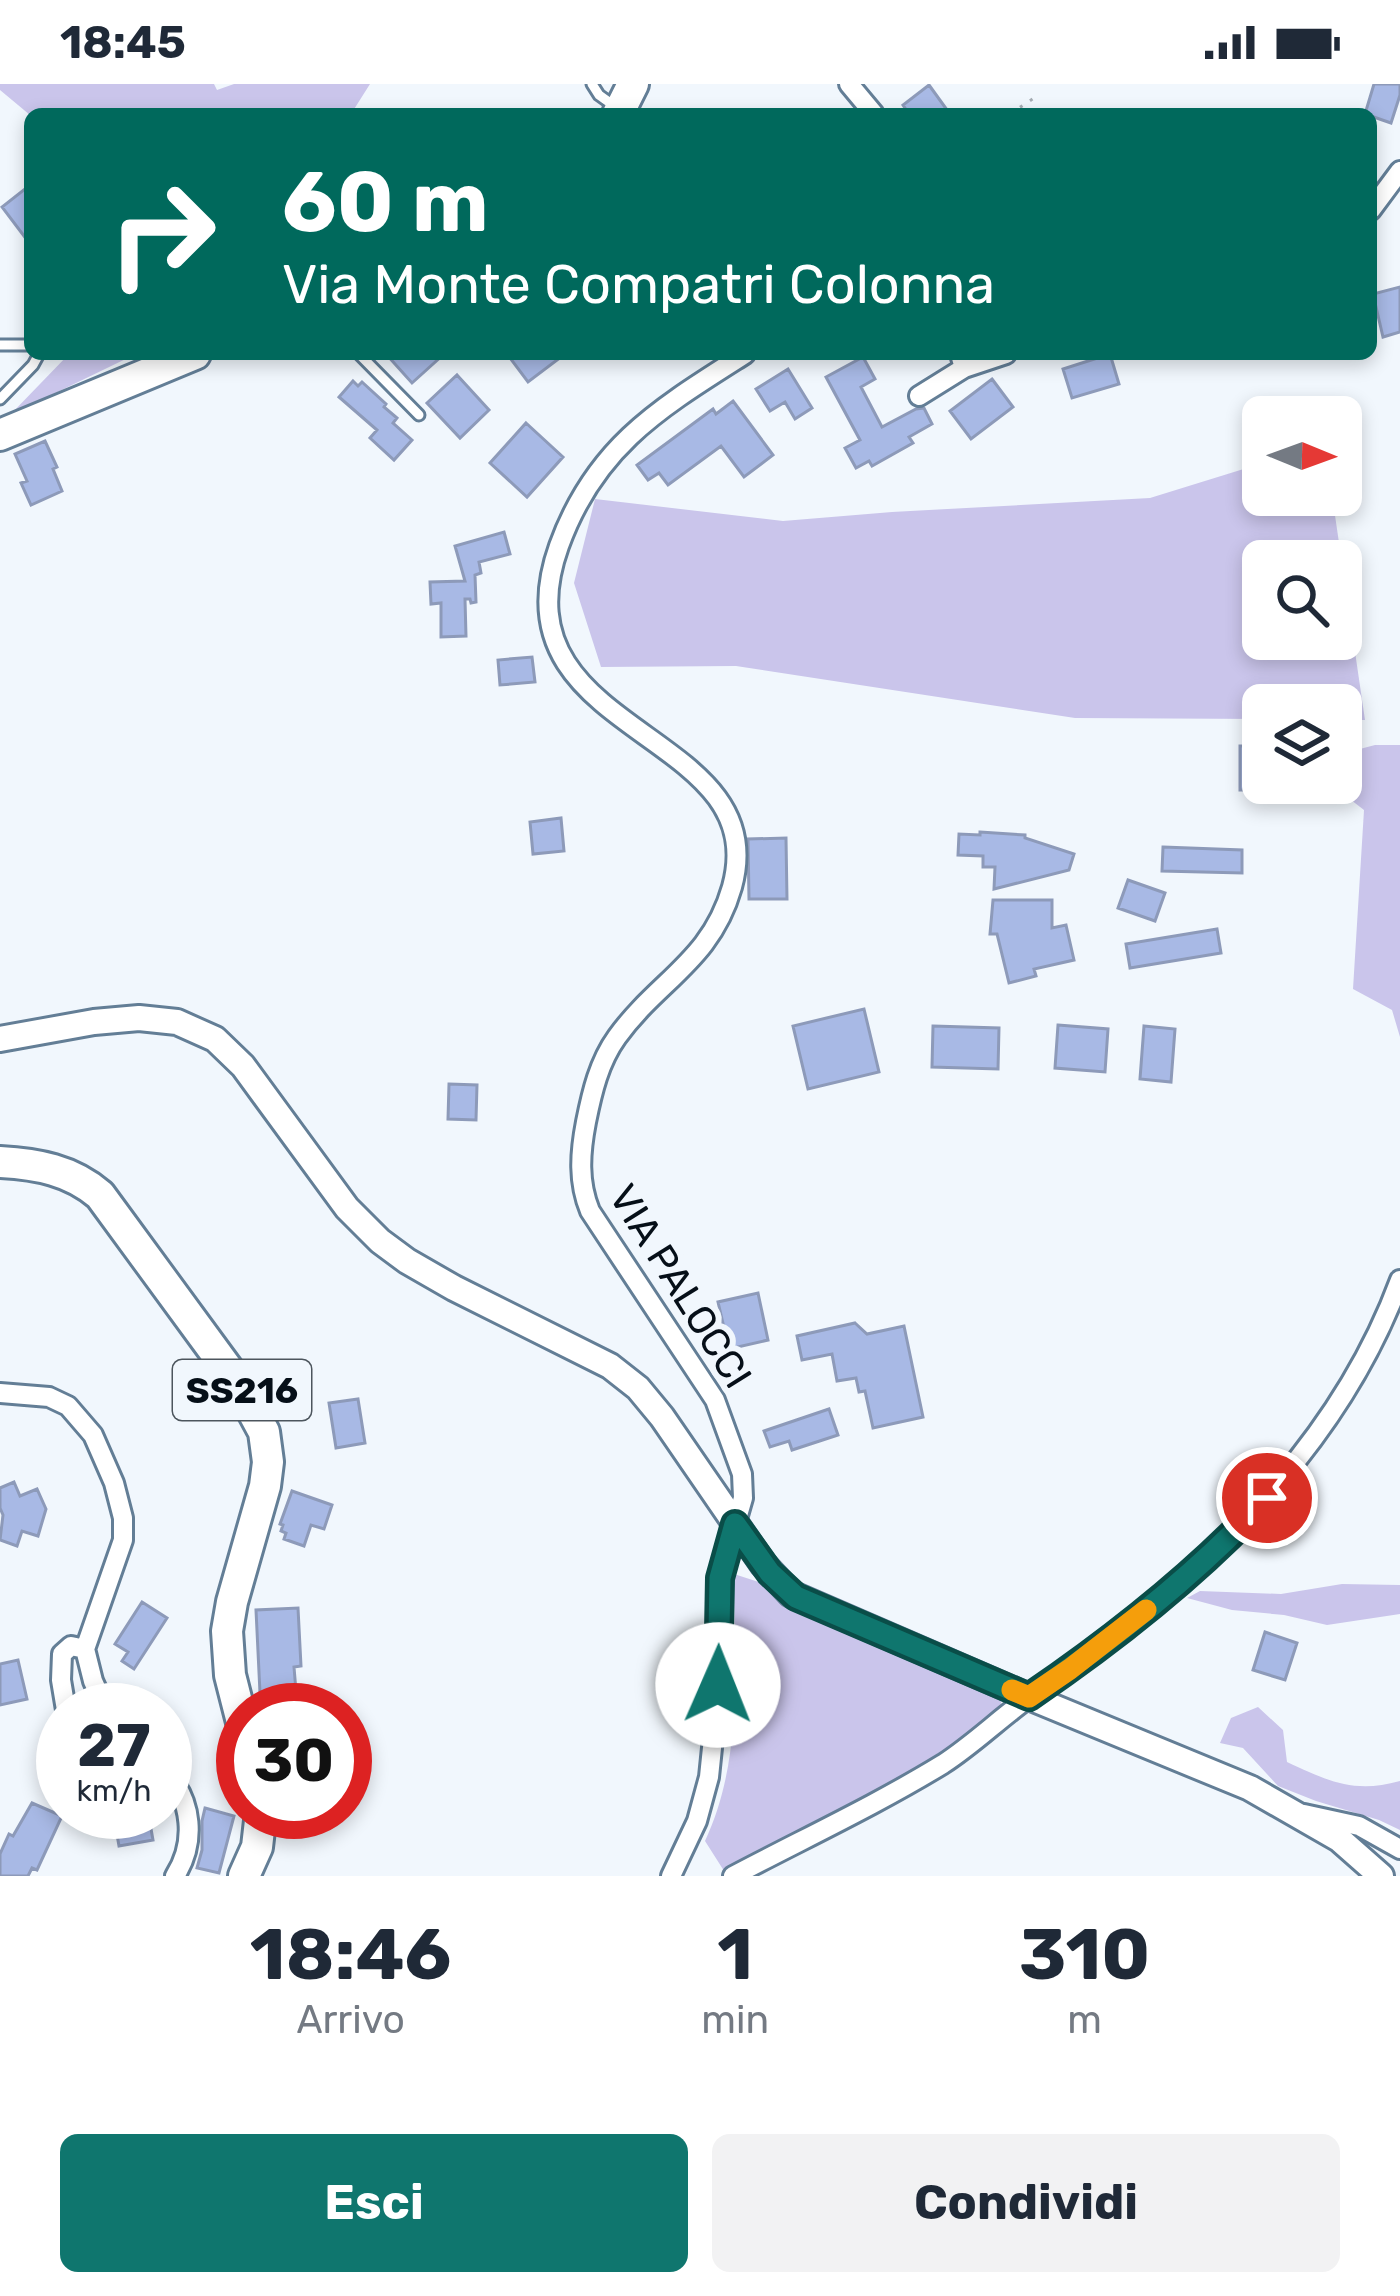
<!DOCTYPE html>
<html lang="it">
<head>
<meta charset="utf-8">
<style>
  :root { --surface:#fff; --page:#f2f2f3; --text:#1f2937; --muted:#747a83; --accent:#0f766e }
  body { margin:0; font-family:Rubik,sans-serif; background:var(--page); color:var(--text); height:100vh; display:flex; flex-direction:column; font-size:45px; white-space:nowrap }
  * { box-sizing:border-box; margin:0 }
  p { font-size:39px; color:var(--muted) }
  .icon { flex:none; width:66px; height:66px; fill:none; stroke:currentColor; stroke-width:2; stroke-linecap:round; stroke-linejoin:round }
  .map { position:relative; height:1792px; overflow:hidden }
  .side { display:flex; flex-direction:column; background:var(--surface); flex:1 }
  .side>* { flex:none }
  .banner { position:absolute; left:24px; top:24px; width:1353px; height:252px; border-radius:18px; box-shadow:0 6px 18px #0003; background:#00695c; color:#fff; overflow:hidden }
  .needle { width:78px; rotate:91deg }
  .tools { position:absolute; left:1242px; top:312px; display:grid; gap:24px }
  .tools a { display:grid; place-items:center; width:120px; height:120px; border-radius:18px; background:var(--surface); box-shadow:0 6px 18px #0003; font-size:60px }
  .speed { position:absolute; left:36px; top:1599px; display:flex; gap:24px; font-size:60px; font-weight:700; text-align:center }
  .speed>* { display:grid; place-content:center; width:156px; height:156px; border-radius:50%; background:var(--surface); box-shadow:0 6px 18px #0003; line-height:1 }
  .speed small { font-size:30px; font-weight:400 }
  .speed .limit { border:18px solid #d22; background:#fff; color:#111 }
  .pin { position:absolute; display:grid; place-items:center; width:102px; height:102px; color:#fff; margin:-51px; border:6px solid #fff; border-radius:50%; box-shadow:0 3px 12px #0007 }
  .me { position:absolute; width:132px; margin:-66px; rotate:1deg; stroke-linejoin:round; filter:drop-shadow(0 0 9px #0008) }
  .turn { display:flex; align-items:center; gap:42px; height:252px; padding:0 60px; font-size:54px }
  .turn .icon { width:156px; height:156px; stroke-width:2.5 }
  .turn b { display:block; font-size:84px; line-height:102px }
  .eta { display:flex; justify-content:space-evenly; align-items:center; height:204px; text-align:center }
  .eta b { font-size:72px; font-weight:700; line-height:84px }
  .action { display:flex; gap:24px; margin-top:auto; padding:24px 60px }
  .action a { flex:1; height:138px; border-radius:18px; background:var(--accent); color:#fff; font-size:48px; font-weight:700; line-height:138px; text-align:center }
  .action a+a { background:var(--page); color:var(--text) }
  .status { display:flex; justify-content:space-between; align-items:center; height:84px; padding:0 60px; background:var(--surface); direction:ltr }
  .status svg { height:33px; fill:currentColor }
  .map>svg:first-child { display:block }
</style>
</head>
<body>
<div class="status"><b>18:45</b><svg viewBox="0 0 49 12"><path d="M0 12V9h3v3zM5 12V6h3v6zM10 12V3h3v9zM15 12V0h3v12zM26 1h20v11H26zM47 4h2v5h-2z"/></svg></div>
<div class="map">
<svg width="1400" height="1792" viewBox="0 0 1400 1792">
  <rect width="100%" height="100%" fill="#f1f7fd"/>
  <!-- green -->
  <path fill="#cac5eb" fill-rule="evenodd" d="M0 0H214L217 6 234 0H370L351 30 30 31 0 6Z
    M69 270H136L10 331Z
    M1263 379V411H1332L1365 636H1341V621H1263V635L1075 634 736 582 601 583 574 499 595 415 783 437 892 428 1150 414ZM1341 477V555H1263V477Z
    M1375 661H1400V953L1392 926 1353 905 1364 726 1329 699H1341V670Z
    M734 1490 765 1500 803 1528 886 1567 1002 1613 1000 1624 973 1650 910 1689 726 1790 705 1757C744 1674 734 1579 734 1490Z
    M1342 1500 1400 1501V1530L1327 1541 1284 1531 1232 1526 1187 1514 1200 1507 1281 1510Z
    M1258 1623 1283 1646 1287 1678C1328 1697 1354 1710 1400 1697V1746L1379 1736 1316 1717 1278 1702 1243 1664 1220 1659 1231 1634Z"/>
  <!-- building -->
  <path fill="#a8b9e5" stroke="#8d9ab9" stroke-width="3" d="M1374 0H1400V11L1391 39 1365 30Z
    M929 1 950 30H909L903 21Z
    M30 101V160L2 123Z
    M1400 203V248L1383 253 1373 210Z
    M386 270H444L412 299Z
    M507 270H565L528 298Z
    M1110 270 1119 300 1072 314 1063 285Z
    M863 273 875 295 861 303 882 343 916 325 924 324 932 340 909 353 913 359 872 382 869 377 856 384 845 364 860 356 826 293Z
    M788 285 812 324 795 335 785 318 770 327 756 305Z
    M457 291 489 326 460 354 427 319Z
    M992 295 1013 323 971 355 950 327Z
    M353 297 358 302 362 298 386 320 384 323 397 334 393 339 412 356 394 376 370 354 377 346 339 313Z
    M733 317 773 371 744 393 721 362 668 401 659 389 648 396 637 381 713 325 716 330Z
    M526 339 563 373 527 413 490 379Z
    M45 357 57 383 53 385 62 407 31 421 21 399 27 397 15 370Z
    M504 448 510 470 479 478 481 489 475 491 476 518 471 519 470 515H465L466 552 441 553V519L431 520 430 498 465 497 455 462Z
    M532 573 535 598 500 601 498 576Z
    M1240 662H1263V706H1240Z
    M561 734 564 767 533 770 530 738Z
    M980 748 1025 751V754L1074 770 1069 786 994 805 995 783H983V772L958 771 959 750 980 751Z
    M786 754 787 815H749L748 755Z
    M1163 763 1242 766V789L1162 787Z
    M1128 796 1165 809 1155 837 1118 824Z
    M993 816H1052V844L1066 841 1074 876 1034 885 1036 892 1009 899 997 850H990Z
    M1217 845 1221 869 1130 884 1126 860Z
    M864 925 879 988 808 1005 793 942Z
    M1058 941 1108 945 1105 988 1055 984Z
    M933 942 999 944 998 985 932 983Z
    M1144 942 1175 945 1171 998 1140 995Z
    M449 1000 477 1001 476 1036 448 1035Z
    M758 1209 768 1256 729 1265 718 1218Z
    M855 1239 867 1250 904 1242 923 1333 873 1344 865 1307 859 1308 856 1294 837 1297 832 1270 802 1276 797 1252Z
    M358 1315 365 1359 336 1364 329 1319Z
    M829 1325 838 1351 792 1366 789 1357 770 1363 764 1347Z
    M14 1398 20 1412 37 1405 46 1425 38 1452 22 1447 17 1462 0 1456 3 1431 0 1424V1404Z
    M292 1407 332 1421 324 1445 311 1441 304 1462 284 1455 286 1449 281 1447 283 1441 280 1440Z
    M142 1518 167 1534 134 1585 122 1577 128 1568 115 1560Z
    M298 1524 301 1582 294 1583 296 1607 260 1609 256 1526Z
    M1265 1548 1297 1559 1285 1596 1253 1586Z
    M18 1576 27 1615 0 1621V1580Z
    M32 1719 62 1732 37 1786 32 1784 28 1792H0V1770L9 1750 13 1752Z
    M205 1724 234 1732 219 1789 197 1784 202 1766V1737Z
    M113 1728H148L153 1756 119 1762Z"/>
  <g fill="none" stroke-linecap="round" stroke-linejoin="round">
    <!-- service casing -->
    <g stroke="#637e96" stroke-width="15">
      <path id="service" d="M592 0 599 11 613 21
        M0 261H30
        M359 270 419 331
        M0 315 33 281 39 270"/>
    </g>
    <!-- minor casing -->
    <g stroke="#637e96" stroke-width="24">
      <path id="minor" d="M849 0 874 30
        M1371 126 1400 87
        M960 270 964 284 1006 270
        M919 312 964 284
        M0 1309 49 1313 68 1322 93 1351 114 1399 123 1434V1456L85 1565 93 1597 106 1626
        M66 1626 61 1596 62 1570 71 1562 85 1565
        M165 1688C193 1716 196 1759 175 1792
        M1304 1730 1359 1742 1400 1765
        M671 1792 697 1737 709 1693 717 1615 720 1494 743 1414 742 1390 715 1316 590 1127C578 1098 580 1069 586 1038 592 1008 599 978 617 953 658 896 711 877 732 803 776 644 490 654 559 462 595 362 660 324 745 270
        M733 1792C803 1755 876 1721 943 1680 974 1660 1000 1634 1030 1613 1054 1595 1080 1578 1104 1560 1230 1463 1344 1348 1400 1196"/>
    </g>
    <!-- tertiary casing -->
    <g stroke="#637e96" stroke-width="30">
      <path id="tertiary" d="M0 955 94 938 139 934 177 938 215 955 243 982 347 1124 380 1157 407 1177 454 1204 610 1282 638 1304 662 1333 763 1480 791 1510 1029 1613 1250 1704 1339 1755 1381 1792"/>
    </g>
    <!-- primary casing -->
    <g stroke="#637e96" stroke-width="36">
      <path id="primary" d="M618 30 633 0
        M0 351 195 270
        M0 1078C37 1080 71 1086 100 1111L237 1298 264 1348 268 1378 265 1402 232 1518 227 1547 230 1591 243 1642
        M244 1792 257 1763 261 1728"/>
    </g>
    <!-- path -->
    <path stroke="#a6adb4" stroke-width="3" stroke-dasharray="3 9" stroke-linecap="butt" d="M1010 30 1037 12"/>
    <!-- service -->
    <use href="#service" stroke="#fff" stroke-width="9"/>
    <!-- minor -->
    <use href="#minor" stroke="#fff" stroke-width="18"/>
    <!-- tertiary -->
    <use href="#tertiary" stroke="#fff" stroke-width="24"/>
    <!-- primary -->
    <use href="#primary" stroke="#fff" stroke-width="30"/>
  </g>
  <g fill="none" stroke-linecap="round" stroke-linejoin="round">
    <!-- route casing -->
    <g stroke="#0a4d48" stroke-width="30">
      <path id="route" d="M718 1601 720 1494 735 1440 770 1489 796 1513 1029 1613C1114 1555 1197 1490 1267 1414"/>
    </g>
    <!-- route -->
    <use href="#route" stroke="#0f766e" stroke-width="21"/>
    <!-- slow -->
    <path stroke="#f59e0b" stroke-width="21" d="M1012 1606 1029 1613 1070 1585 1146 1526"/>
  </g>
  <g text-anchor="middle" stroke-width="12" stroke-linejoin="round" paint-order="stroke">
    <!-- shield labels -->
    <rect fill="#f1f7fd" stroke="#4c555d" stroke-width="3" x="173" y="1276" width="138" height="60" rx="9"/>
    <g font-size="36" font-weight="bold" fill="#060f18">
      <text x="242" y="1319">SS216</text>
    </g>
    <!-- street labels -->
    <g font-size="39" fill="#060f18" stroke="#f1f7fd">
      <text transform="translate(681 1202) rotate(58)" y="14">VIA PALOCCI</text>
    </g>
  </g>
</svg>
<div class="tools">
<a><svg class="needle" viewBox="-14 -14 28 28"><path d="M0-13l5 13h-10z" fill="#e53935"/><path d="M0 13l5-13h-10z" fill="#747a83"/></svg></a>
<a><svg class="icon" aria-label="search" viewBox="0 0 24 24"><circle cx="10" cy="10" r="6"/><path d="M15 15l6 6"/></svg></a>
<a><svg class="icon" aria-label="layers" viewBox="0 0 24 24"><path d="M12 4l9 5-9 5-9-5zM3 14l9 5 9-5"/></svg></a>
</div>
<div class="speed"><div>27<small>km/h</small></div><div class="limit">30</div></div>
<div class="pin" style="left:1267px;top:1414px;background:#d93025"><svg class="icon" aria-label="arrive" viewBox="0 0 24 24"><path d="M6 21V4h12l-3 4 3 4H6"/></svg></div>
<svg class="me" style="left:718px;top:1601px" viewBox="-20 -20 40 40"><circle r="19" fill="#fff"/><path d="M0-13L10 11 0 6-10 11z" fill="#0f766e"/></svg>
<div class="banner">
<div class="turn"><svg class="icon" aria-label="right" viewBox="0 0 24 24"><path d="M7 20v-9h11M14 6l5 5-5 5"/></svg><div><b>60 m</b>Via Monte Compatri Colonna</div></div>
</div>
</div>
<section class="side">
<div class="eta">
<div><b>18:46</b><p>Arrivo</p></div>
<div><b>1</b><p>min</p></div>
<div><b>310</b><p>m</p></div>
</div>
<div class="action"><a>Esci</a><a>Condividi</a></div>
</section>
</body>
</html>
